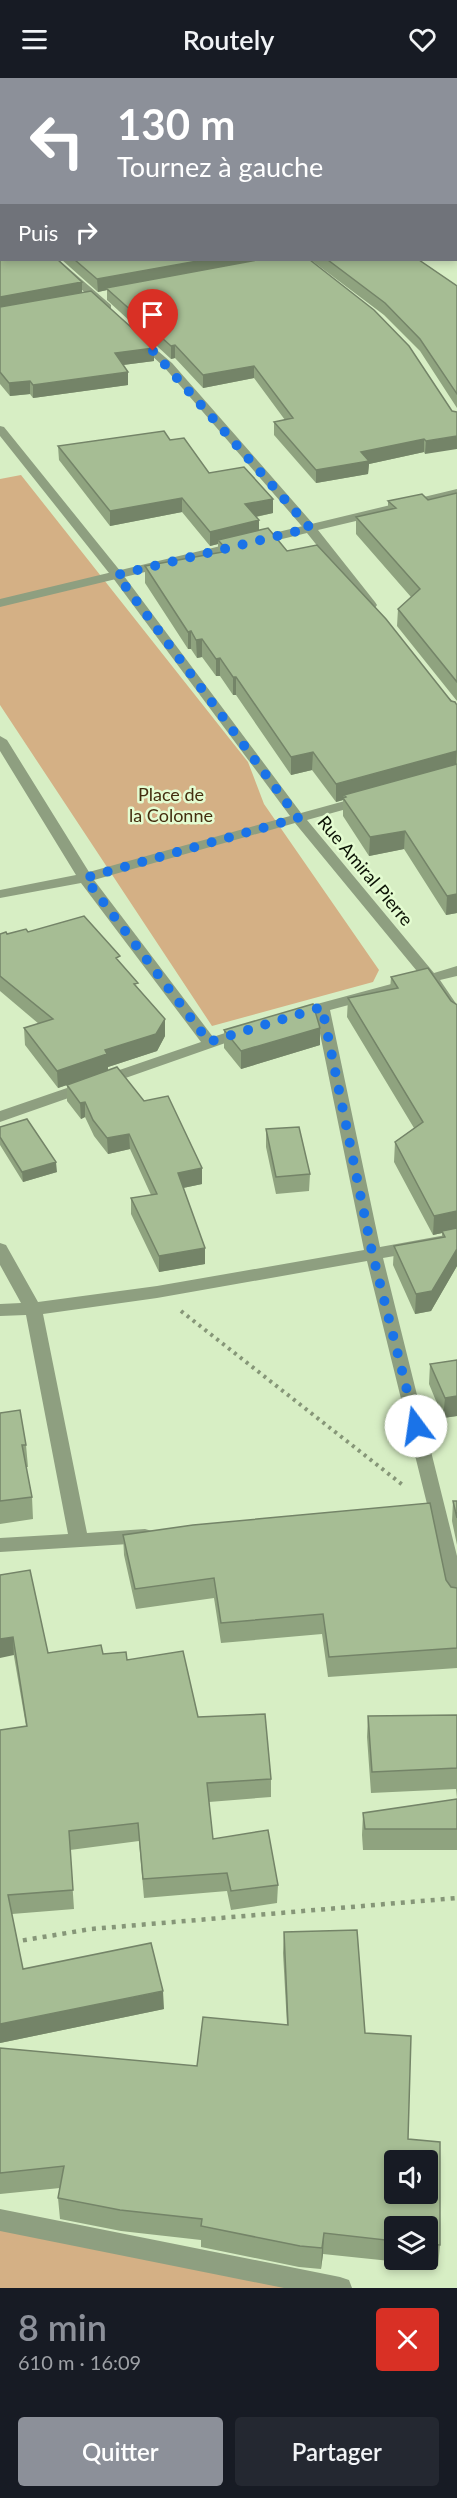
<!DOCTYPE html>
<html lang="fr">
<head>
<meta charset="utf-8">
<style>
  :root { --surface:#171b24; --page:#242831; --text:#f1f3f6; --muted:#9ea1a6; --accent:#8c9099 }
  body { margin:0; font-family:Lato,sans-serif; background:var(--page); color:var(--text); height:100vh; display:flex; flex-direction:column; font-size:22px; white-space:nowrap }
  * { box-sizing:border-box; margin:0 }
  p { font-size:20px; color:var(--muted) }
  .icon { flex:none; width:33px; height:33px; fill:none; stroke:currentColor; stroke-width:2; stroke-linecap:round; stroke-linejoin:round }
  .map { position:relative; height:2210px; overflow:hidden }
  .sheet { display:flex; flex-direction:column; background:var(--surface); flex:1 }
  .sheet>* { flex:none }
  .top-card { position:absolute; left:0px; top:0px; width:458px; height:183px; box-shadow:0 3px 9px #0003; background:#8c9099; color:#fff; overflow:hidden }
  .controls { position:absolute; left:384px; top:2072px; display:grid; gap:12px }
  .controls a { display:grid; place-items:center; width:54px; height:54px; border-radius:6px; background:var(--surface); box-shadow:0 3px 9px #0003; font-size:30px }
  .pin { position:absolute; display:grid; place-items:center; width:51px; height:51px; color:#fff; margin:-62px -26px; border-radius:50% 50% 50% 0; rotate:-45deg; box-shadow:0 0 6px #0007 }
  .pin .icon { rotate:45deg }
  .me { position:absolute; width:66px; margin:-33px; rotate:346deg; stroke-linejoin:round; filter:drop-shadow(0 0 4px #0008) }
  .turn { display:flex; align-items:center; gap:21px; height:126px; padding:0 18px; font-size:27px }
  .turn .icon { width:78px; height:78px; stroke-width:2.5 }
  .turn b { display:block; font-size:42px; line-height:51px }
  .then { display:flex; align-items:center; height:57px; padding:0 18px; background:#0003; gap:12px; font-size:22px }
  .round { display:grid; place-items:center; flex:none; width:63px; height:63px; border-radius:6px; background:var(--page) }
  .overview { display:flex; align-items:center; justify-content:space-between; height:102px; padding:0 18px }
  h1 { font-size:36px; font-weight:600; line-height:45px; color:var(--accent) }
  .primary-button { display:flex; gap:12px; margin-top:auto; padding:12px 18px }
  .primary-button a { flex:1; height:69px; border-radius:6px; background:var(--accent); color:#fff; font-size:24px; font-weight:600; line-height:69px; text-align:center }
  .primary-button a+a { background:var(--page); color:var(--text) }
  header { display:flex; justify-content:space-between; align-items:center; height:78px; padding:0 18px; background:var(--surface); font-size:27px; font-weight:600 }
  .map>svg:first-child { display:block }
</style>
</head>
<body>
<header><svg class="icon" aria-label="menu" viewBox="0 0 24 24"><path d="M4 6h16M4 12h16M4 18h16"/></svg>Routely<svg class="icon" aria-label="heart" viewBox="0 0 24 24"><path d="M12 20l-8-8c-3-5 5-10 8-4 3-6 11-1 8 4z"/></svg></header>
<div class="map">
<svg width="457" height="2210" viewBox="0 0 457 2210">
  <rect width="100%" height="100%" fill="#d7eec4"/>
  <!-- green -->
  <path fill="#d4b085" d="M21 397 248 684 264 726 379 892 373 904 212 948 0 627V401Z
    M0 2152 289 2210H0Z"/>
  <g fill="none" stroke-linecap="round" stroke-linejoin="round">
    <!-- path-far1 -->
    <path stroke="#869678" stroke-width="4" stroke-dasharray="3 4.5" stroke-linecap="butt" d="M181 1233 404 1408"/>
    <!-- path -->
    <path stroke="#869678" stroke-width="4.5" stroke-dasharray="4 6" stroke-linecap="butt" d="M13 1864 91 1851 457 1820"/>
    <!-- minor -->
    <path fill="#8e9f80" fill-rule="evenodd" d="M49 182H59L111 227V231H103Z
      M138 256 172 285 314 447V453H306L164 289 134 261 133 259Z
      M0 348 4 349 121 494 301 735 363 718 368 719 370 722 368 725 307 742 434 895 457 888V898L440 902 457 927V943L452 941 427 906 330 932 380 1169 457 1155V1167L383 1180 457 1478V1529L450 1527 447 1522 429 1434 367 1183 157 1220 43 1236 87 1455 145 1451 152 1453 154 1458 152 1463 145 1465 0 1474V1460L68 1456 26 1237 0 1238V1226L21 1225 0 1187V1165L6 1167 38 1224 157 1208 364 1172 316 936 308 935 305 932 317 926 421 898 295 745 94 802 213 959 246 948 254 953 251 956 0 1044V1033L201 964 81 805 0 820V812L76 797 0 673V658L7 662 89 794 290 738 113 500 0 358Z
      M0 2131 340 2199 349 2202 352 2210H284L0 2153Z"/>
    <!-- tertiary -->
    <path fill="#8e9f80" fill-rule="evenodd" d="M457 411V419L318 452 375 524 377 527 375 530H367L307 455 0 529V521Z"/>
  </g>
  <!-- wall -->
  <path fill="#8fa37f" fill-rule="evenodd" d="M0 0H457V158L456 159V2H2V182L82 214 154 270V283L123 287 128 294V307L33 320 30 316 10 318 0 306Z
    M62 182H310L452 333 425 376 424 374 369 386 368 396 316 405 274 357V344L285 342 254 300 203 310 175 280 171 281 107 222V212L98 214Z
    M311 182H419L457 208V330L420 273 384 237Z
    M170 362 209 395 273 435 256 439 259 452 287 473 457 627V835L446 837 404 771 369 778 343 738V722L336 724 312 692 291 697 236 617H233L220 598H216L202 579 197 580 191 571H188L145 505V488L218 475V466L210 468 182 434 110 448 59 382 58 368Z
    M457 415V623L397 548 398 531 411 519 356 456V439L388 432V423L428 422Z
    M28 854 120 885 138 910 165 941V958L157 973 108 989V993L202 1106 183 1110 205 1170V1186L159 1194 131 1136V1120L151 1117 130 1071 108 1076 94 1058 85 1039 81 1041 67 1023V1007L58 1010 25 967 24 950 39 946 0 913V856Z
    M391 899 451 923 457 927V1188L431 1233 415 1236 393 1187 394 1168 442 1160V1155L433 1157 394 1084 395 1064 414 1050 347 939 348 920 390 912Z
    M320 950V967L241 991 224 970V952Z
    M0 1049 57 1094 23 1104 0 1067Z
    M266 1051 310 1096 309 1113 276 1116 266 1069Z
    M457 1282V1338L443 1340 429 1306 430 1286Z
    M0 1335 26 1367 28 1389H26L32 1419 33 1441 0 1446Z
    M453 1423H457V1467L452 1443Z
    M123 1457 446 1502 451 1509 457 1510V1590L328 1599 322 1556 221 1565 214 1520 136 1531 124 1477Z
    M0 1497 48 1575 103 1576 127 1582 198 1639 271 1701V1719L209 1724 213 1761 278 1807 277 1825 231 1832 227 1813 144 1820 139 1763 70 1772 74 1831 12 1836 23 1891 164 1931 0 1965V1652L26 1648Z
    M457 1637V1772H363L362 1757 363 1735 457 1721 456 1711 371 1715 367 1659 368 1638Z
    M284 1854 365 1955 408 2061 440 2167 438 2188 323 2176 321 2191 299 2189 201 2169V2162L121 2153 60 2141 58 2120 60 2110 0 2116V1970L197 1988 287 1947 283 1875ZM394 2148H428V2181H394Z"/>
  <!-- shaded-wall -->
  <path fill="#748468" d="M0 118H2V130H0Z
    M457 146V158L456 159V147Z
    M203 182H268L106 210 107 212 98 214 97 201Z
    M82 204V217L0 232V219Z
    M175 267V280L171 281V268Z
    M154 270V283L115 288V275Z
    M254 288V300L203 310V297Z
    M128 294V307L33 320V307Z
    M30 303V316L10 318 9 305Z
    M457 358V371L425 376 426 363Z
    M424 361V374L369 386 368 396 316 405V392L361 374Z
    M182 420V434L110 448V433Z
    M273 421V435L245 441V426Z
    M259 442V456L218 462V466L210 468V454Z
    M191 553V571H188V554Z
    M202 561V579L197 580 196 562Z
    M220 580V598H216V581Z
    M233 599H236V617H233Z
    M457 673 456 691 346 719 344 717 343 722 336 724V706Z
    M313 674 312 692 291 697V679Z
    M405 753 404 771 369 778 370 759Z
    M457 816V835L446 837 447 818Z
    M165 941V958L157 973 108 989V993L58 1010 57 993 105 972Z
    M320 950V967L241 991V973Z
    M85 1024V1039L81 1041 80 1025Z
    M129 1056 130 1071 108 1076 107 1060Z
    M56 1084 57 1094 23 1104 22 1094Z
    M202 1090V1106L178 1111V1095Z
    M457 1133V1153H442V1155L433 1157 434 1138Z
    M205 1170V1186L159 1194V1178Z
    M457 1171V1188L431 1233 415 1236 416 1216Z
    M457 1318V1338L443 1340 445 1320Z
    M13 1559 14 1577 0 1580V1561Z
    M163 1913 164 1931 0 1965V1946Z
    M324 2155 323 2176 321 2191 322 2170Z"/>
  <!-- building -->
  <path fill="#a6bd94" stroke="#748468" stroke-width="1.5" fill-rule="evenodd" d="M0 0H457V39H456V2H2V34H0Z
    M0 43H2V118H0Z
    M456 46 457 48V86L456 88Z
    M456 95H457V146L456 147Z
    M2 127V182H58L82 204 0 219V128Z
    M75 182H203L97 201Z
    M257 182H310L374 232 409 268 452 333 457 334V358L426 363 424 361 361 374 369 383 316 392 274 344 293 340 254 288 203 297 175 267 171 268 106 210Z
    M328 182H419L457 208V316L420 261 385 225Z
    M91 213 154 270 115 275 128 294 33 307 30 303 9 305 0 294V229Z
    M164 353 170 362 184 360 209 395 244 389 273 421 245 426 259 442 210 454 182 420 110 433 58 368Z
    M457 415V604L398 531 420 511 356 439 396 430 388 423 422 416 428 422Z
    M268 450 287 473 317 467 386 541 451 623 455 624 457 627V673L336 706 313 674 291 679 236 599H233L220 580 216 581 202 561 196 562 191 553 188 554 145 488 228 473 218 462Z
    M457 686V816L447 818 405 753 370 759 343 720 346 719 344 717Z
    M84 838 120 878 116 880 138 905 134 906 165 941 156 956 105 972 107 976 57 993 24 950 53 941 0 898V856L6 854 7 856 26 851 28 854Z
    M428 890 451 923 456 926 457 927V1133L434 1138 395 1064 423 1044 348 920 398 910 391 899Z
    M313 926 320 950 241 973 224 952Z
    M117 989 144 1023 168 1018 202 1090 178 1095 205 1170 159 1178 131 1120 157 1116 129 1056 107 1060 93 1042 85 1024 80 1025 67 1007Z
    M27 1041 56 1084 22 1094 0 1059V1049Z
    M299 1049 310 1096 276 1099 266 1051Z
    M457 1150V1171L432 1213 416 1216 394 1168 445 1159 442 1153Z
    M457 1282V1318L445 1320 430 1286Z
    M20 1332 26 1367H22L32 1419 0 1423V1335Z
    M453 1423H457V1440Z
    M430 1425 446 1502 451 1509 457 1510V1570L329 1579 323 1536 221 1545 214 1500 135 1511 123 1457 193 1447Z
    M30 1492 48 1575 101 1567 103 1576 126 1574 127 1582 183 1573 198 1639 265 1636 271 1701 207 1705 213 1761 268 1752 278 1807 231 1813 227 1795 143 1801 138 1745 69 1753 73 1812 8 1817 23 1891 151 1865 163 1913 0 1946V1652L27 1648 13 1559 0 1561V1497Z
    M457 1637V1690L372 1694 368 1638Z
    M457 1721V1751H365L363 1735Z
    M357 1852 365 1955 411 1958 408 2061 440 2064V2167L428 2166V2148H394V2163L324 2155 322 2170 300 2168 201 2148 202 2141 120 2132 58 2120 64 2088 0 2095V1970L197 1988 203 1939 288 1947 284 1854ZM394 2082H428V2115H394Z"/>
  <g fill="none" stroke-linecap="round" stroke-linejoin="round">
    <!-- route -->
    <path stroke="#1a73e8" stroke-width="10" stroke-dasharray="0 18" d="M153 273 310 450 117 497 298 740 85 800 209 964 322 929 372 1174 416 1348"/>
  </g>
  <g text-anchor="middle" stroke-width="5" stroke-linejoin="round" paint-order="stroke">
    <!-- park labels -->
    <g font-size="18" fill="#442e0f" stroke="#e4fcd1">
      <text x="171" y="723">Place de<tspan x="171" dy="21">la Colonne</tspan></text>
    </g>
    <!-- street labels -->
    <g font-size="18" fill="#0b1205" stroke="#e4fcd1">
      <text transform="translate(365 793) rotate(50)" y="6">Rue Amiral Pierre</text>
    </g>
  </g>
</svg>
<div class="controls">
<a><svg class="icon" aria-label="sound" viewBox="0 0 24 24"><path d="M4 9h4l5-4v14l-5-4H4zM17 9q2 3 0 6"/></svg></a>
<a><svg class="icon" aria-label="layers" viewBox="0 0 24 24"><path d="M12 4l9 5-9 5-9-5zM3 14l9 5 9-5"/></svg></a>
</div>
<div class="pin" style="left:153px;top:273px;background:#d93025"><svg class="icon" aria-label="arrive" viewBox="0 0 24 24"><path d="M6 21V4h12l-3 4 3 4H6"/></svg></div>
<svg class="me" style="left:416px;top:1348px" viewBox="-20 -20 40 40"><circle r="19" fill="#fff"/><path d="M0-13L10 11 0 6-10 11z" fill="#1a73e8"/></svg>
<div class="top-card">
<div class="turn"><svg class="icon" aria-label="left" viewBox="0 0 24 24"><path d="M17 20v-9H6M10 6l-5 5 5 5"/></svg><div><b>130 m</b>Tournez à gauche</div></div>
<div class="then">Puis<svg class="icon" aria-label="right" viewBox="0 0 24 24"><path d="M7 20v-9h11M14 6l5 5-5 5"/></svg></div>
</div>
</div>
<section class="sheet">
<div class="overview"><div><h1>8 min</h1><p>610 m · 16:09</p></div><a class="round" style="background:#d93025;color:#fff"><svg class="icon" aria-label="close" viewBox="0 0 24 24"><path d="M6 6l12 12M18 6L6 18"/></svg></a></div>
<div class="primary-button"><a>Quitter</a><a>Partager</a></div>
</section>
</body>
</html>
